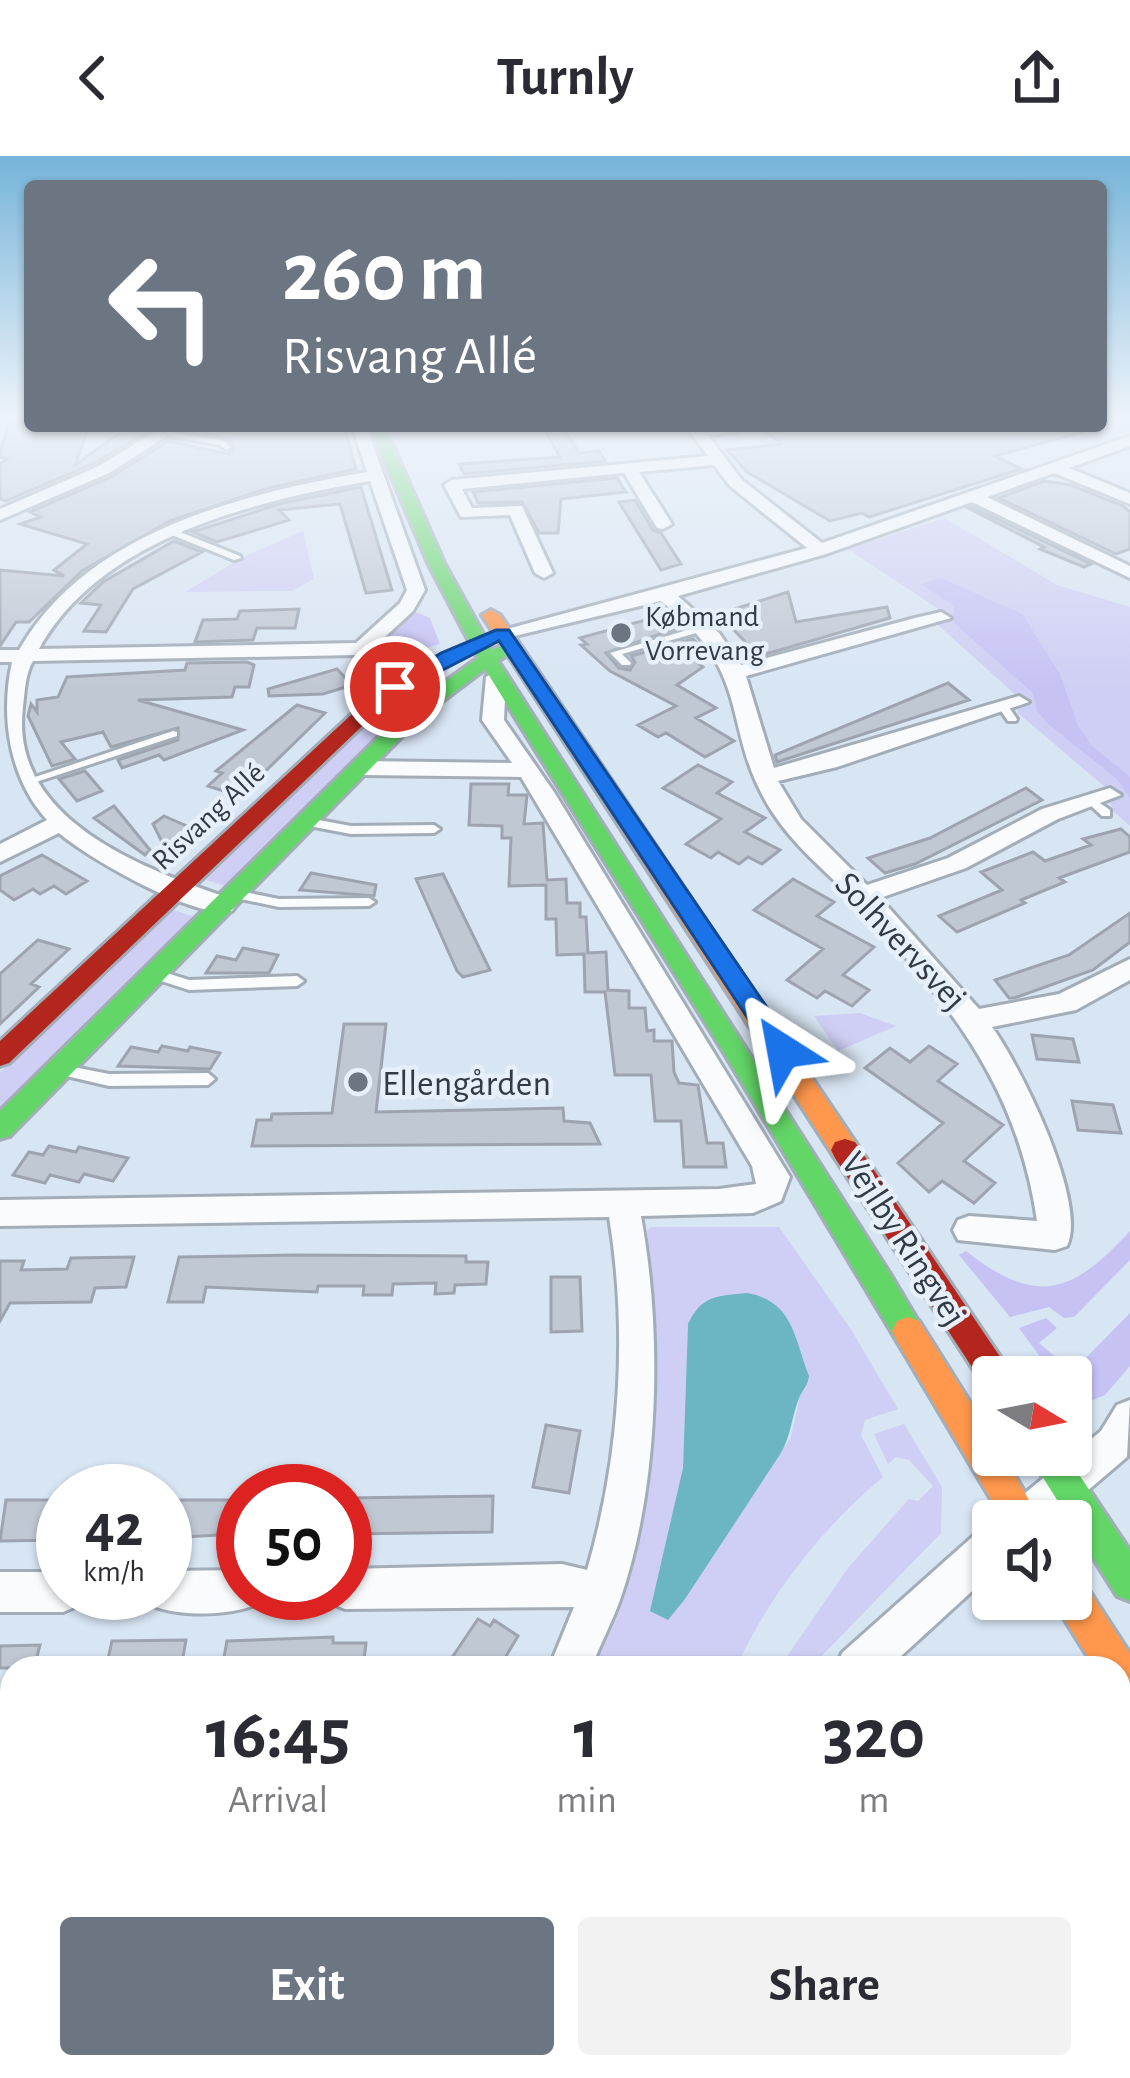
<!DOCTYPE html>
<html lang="en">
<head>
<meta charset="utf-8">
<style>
  :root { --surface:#fff; --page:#f2f2f3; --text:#2b2b33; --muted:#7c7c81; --accent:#6c7682 }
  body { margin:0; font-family:"Alegreya Sans",sans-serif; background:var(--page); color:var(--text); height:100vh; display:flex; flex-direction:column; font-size:45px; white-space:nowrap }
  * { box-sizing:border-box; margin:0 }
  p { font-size:39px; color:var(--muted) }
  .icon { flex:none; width:66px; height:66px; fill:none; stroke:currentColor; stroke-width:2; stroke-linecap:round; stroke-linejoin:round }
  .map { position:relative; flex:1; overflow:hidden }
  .sheet { position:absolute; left:0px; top:1500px; width:1131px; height:423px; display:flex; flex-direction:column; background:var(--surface); border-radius:36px 36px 0 0; box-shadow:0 3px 9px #0004 }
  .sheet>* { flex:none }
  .top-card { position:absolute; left:24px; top:24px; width:1083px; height:252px; border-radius:12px; box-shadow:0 3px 9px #0004; background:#6c7682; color:#fff; overflow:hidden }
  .needle { width:78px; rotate:100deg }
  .fabs { position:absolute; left:972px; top:1200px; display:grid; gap:24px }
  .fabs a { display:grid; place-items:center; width:120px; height:120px; border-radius:12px; background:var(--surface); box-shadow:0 3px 9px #0004; font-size:60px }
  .speed { position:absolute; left:36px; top:1308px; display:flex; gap:24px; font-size:60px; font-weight:700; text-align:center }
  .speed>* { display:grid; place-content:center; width:156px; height:156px; border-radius:50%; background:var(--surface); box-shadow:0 3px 9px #0004; line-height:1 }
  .speed small { font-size:30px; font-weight:400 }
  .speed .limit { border:18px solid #d22; background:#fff; color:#111 }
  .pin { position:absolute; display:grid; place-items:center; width:102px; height:102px; color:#fff; margin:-51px; border:6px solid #fff; border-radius:50%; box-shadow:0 3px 12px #0007 }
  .me { position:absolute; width:132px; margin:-66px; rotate:326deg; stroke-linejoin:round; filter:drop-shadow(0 0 9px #0008) }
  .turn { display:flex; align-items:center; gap:42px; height:252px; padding:0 60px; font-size:54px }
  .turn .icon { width:156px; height:156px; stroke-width:2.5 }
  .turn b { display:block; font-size:84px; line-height:102px }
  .eta { display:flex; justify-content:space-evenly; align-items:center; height:204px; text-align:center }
  .eta b { font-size:72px; font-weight:700; line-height:84px }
  .action { display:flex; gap:24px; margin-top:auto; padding:24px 60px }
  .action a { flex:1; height:138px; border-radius:12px; background:var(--accent); color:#fff; font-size:48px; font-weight:700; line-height:138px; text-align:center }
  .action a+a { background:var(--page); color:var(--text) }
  header { display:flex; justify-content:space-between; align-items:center; height:156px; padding:0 60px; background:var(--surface); font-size:54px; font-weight:700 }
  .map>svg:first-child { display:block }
</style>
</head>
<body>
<header><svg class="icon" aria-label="back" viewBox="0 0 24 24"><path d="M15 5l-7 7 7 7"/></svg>Turnly<svg class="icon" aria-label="share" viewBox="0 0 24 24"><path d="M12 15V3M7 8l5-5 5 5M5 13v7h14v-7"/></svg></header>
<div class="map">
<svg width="1130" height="1922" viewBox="0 0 1130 1922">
  <rect width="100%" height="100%" fill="#d8e5f3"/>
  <!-- green -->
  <path fill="#cfcef4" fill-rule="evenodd" d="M945 362 1057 429 1130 451V670L1113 655 1105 631 1018 557V541L938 469 937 452 848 393Z
    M303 375 314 423 292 435 185 436 241 402Z
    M447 506 450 513 404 550 361 602 229 731 206 724 393 542Z
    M171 753 194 761 0 952V916Z
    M860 857 896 870 838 895 814 860Z
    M651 1071H779L850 1172 898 1253 865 1264 861 1279 883 1321C824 1370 768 1440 736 1512H592L631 1392 650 1097 647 1075ZM688 1168 807 1231 800 1240 791 1281 685 1443 651 1454 683 1312Z
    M904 1268 942 1331 941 1377 810 1512H779L848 1412 909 1343 918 1345 933 1330 909 1304 896 1301 888 1308 874 1278Z"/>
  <!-- forest -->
  <path fill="#c6c2f4" d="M941 422 1022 458 1060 518 1078 570 1092 590 1130 621V642L1117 623 1048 568 1037 555 1033 537 954 467V450L921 428Z
    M411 454 430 462 440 488 410 497 395 513H381L370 493Z
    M1130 1075V1104L1074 1161 1064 1162 1049 1151 1010 1161 959 1099 966 1095C1037 1151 1072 1138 1130 1075Z
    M1130 1157V1210L1105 1239 1093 1244 1071 1236V1221H1055L1019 1172 1046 1162 1057 1172 1039 1187 1066 1210 1080 1208Z"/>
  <!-- water -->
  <path fill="#6cb5c2" d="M747 1137C793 1145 794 1181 809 1220 808 1228 804 1233 800 1240 791 1260 792 1280 779 1300L685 1443 668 1464 650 1455 683 1312 688 1168C702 1139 717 1140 747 1137Z"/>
  <!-- building -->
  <path fill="#c0c8d4" stroke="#9da4b0" stroke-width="3" d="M9 268 89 270 75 309 130 270 154 272 95 307 6 345 0 343V308L7 303 0 301V296Z
    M225 270H344L356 313 268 332 170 365 82 415 29 466H16L0 490V414L64 420 54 414 87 388 20 368 41 361 30 356 111 321 168 285 228 298 234 293 230 283 204 277Z
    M542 270H562L579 297 599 295 605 305 464 318 459 308 560 301Z
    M758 270H1082V276L995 300 1021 313 869 361 862 357 830 365 747 316 727 294 782 288Z
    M617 322 626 336 561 343 558 377H539L522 346 478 347 473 336Z
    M1044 325 1071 329 1123 350 1130 356V393L1116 398 999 342Z
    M361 331 392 434 366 437 340 348 279 354 289 364 217 386 193 376 279 348Z
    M635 344 653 374 661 377 681 408 661 414 619 346Z
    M972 351 1091 408 1084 411 1040 393 1044 391 968 352Z
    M174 385 202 396 133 433 106 476 84 475 101 449 81 447 103 426Z
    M788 436 796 466 887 451 890 462 759 500 729 469 736 467 722 457Z
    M299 453 295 472H257L253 484 195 486 203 464 237 463 240 455Z
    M660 460 680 471 606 497 619 512 630 514 635 506 631 500 693 483 697 487 683 494 703 511 677 529 716 552 696 562 734 585 705 601 666 577 658 581 638 569 676 550 610 515 581 489 587 488 580 482Z
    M247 506 254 509 249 531H235L232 541 138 544 243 574 164 604 159 599 122 612 118 604 178 584V572L111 591 103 576 61 586 75 603 52 610 28 560 31 548 37 556V544L58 541 67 521 185 514 187 507Z
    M337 513 352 529 323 538 269 540 268 533Z
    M948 527 969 544 777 606 775 599Z
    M297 549 325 557 240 640 208 630 222 617 216 615Z
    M698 609 732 626 717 637 765 662 745 676 780 694 762 708 748 701 739 708 718 696 711 702 686 688 721 663 663 632Z
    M85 615 102 635 77 645 59 623Z
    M471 628H509L508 639H527L524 668 543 667 547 724 566 723 567 747H580V761H586L588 797 606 796 608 834 629 835V852H645L647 875 654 874V885H672L674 916 679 927 698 929 707 987H723L726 1011H684L681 965H655L651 919H615L605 836H585L584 798 557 799 556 763H546V729L509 730 511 682H502V670L469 669Z
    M1026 632 1042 644 915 708 885 717 868 702 930 682Z
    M114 650 150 694 145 699 94 662Z
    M164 660 198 675 180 693 163 688 153 668Z
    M1121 673 1130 681V696L1059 722 1065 726 1021 744 1025 747 957 776 939 760 1002 734 981 716 1033 696 1045 705 1091 689 1083 683Z
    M42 699 87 725 66 738 54 730 40 738 33 733 14 744 0 734V720Z
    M311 717 376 729 374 740 300 734Z
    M443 718 490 814 463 821 457 815 416 723Z
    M793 723 834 746 817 760 874 791 843 819 869 834 852 850 825 835 817 842 787 824 823 793 754 754Z
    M1130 757V786L1093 814 1014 842H1009L995 824 1069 799Z
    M38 784 69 793 31 828 39 831 0 868V818Z
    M243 792 278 799 269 817H206L217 800 236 804Z
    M344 868H386L376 956 563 952 564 965 590 967 600 988 252 990 257 964H271L272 958 332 957Z
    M1032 879 1073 883 1079 906 1037 903Z
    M162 890 188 895 190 891 220 897 210 913 118 910 131 891 158 896Z
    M929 890 957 908 938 925 1003 969 964 1005 995 1027 974 1047 942 1025 929 1036 898 1007 943 967 865 912 890 892 910 906Z
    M1072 945 1113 949 1121 977 1078 974Z
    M49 990 76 996 79 991 128 1002 113 1025 84 1018 79 1026 50 1019 45 1027 13 1019 29 996 43 999Z
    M294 1099 466 1100V1106H488L486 1128 455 1129 454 1137 435 1138 436 1127 393 1128 392 1139H363L364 1130H318L317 1136 206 1131 203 1146H168L179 1101Z
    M134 1101 126 1131 95 1132 91 1146 10 1147 0 1165V1105H24L21 1114 67 1113 71 1102Z
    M551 1121H580L582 1175 551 1176Z
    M546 1269 580 1275 569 1337 533 1331Z
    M493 1340 492 1376 345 1378V1342Z
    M6 1344H63V1384L0 1385Z
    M165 1344H243L238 1378 165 1382Z
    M478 1463 490 1470 494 1464 518 1480 499 1512H445Z
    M333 1481V1487H366L363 1512H222L227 1485Z
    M186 1484 181 1512H106L112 1485Z
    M40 1489 34 1512H0V1490Z"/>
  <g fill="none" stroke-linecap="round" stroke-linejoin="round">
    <!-- lane casing -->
    <g stroke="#a3adb8" stroke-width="6">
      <path id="lane" d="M730 270H738L740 275 697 281 693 279 732 273Z
        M165 275 226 285 230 292 226 294 220 289 162 279Z
        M170 372 240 400 241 402 234 404 167 377 166 375Z
        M704 469 709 472 707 474 622 498 631 507 630 509H622L610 497Z
        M998 547H1006L1017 563 1016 565H1008L997 549Z
        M173 575 177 576V580L33 627 29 628 23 625Z
        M1091 641 1110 654V660H1102L1087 646V642Z
        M308 662 351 670 434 669 440 673 434 677 351 678 304 669V663Z
        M235 734 279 743 369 742 375 746 369 750 279 751 231 741 229 738Z
        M154 813 189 824 297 820 304 825 297 830 189 834 149 821 147 818 149 815Z
        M63 909 109 918 208 917 215 923 208 929 109 930 58 918 56 914Z
        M571 1911H598L593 1922H566Z"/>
    </g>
    <!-- street casing -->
    <g stroke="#a3adb8" stroke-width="6">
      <path id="street" d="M165 270H183L109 317 0 364V353L97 311Z
        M352 270H366L425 434 413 455 372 493 383 515 403 527V535C378 539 365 519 355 499L33 505C25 519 25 535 23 551 9 665 146 714 232 743L236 749 232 755C195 764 88 702 59 677L0 706V688L47 664C9 622 0 560 12 506H0V494H19C87 375 242 338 367 316ZM370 325 407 434 400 447 356 487 39 493C100 382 254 345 370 325Z
        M686 270H701L742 324 822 387 1130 280V290L1069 312 1130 337V348L1054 317 987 341 1130 410V422L972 346 826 398 678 440 719 477 741 509 915 462 941 456 951 462 746 520 774 612 1019 540 1029 546 837 611 778 625 801 663 867 729 948 702 1042 653 1110 632 1121 639 1058 663 966 712 880 742 979 853 1059 838 1130 803V824L1076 854 992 871C1020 909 1088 1046 1067 1090L1055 1094 958 1084 953 1074 958 1064 969 1060 1037 1065C1017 924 942 838 848 738 822 712 793 688 773 657 719 575 757 519 661 445L502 483 492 477 807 392 730 330 714 309 639 316 672 368 663 373 657 372 624 317 462 333 472 352 522 350 553 417 544 422 535 417 510 359 461 361 444 329 452 324 708 300Z
        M496 515 506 521 504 564 554 636 790 1021 781 1045 753 1057 641 1060C663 1179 659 1332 620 1444 612 1466 600 1489 591 1512H549L574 1451 345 1453 331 1447 327 1437H345V1413L562 1408 587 1414C620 1302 628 1176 609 1061L0 1070V1044L719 1033 756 1028 752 1010 521 621 362 619 351 612 362 605 512 607 482 564 486 521Z
        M1130 1244 1127 1301 1052 1365H1003L1008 1351 1101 1275 1117 1249Z
        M993 1369V1416L888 1512H836L842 1497 979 1375Z
        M243 1414V1437H262L257 1448C230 1460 178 1461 151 1449L146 1437H165V1415Z
        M0 1416H63V1437H83L77 1450 63 1456H0Z
        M260 1911H315L311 1922H256Z
        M757 1911H807L811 1922H761Z
        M1065 1911H1117L1121 1922H1069Z"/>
    </g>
    <!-- fast casing -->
    <g stroke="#a3adb8" stroke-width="6">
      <path id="fast" d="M370 270H384L445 409 492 494 510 486 519 491 498 505 890 1118 924 1175 919 1185 908 1189 897 1185 723 895 485 513 420 562 10 980 0 983V955L406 554 478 502 429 409Z
        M1029 1299H1066L1130 1395V1445L1117 1440Z"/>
    </g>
    <!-- slow casing -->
    <g stroke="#a3adb8" stroke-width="6">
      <path id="slow" d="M491 454 500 459 855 986 859 994 855 1002H835L482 459Z
        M908 1161 919 1165 993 1283V1299H1003L1041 1365H1004L897 1185 892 1175 897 1165Z
        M1071 1422 1084 1427 1130 1498V1526L1119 1530V1512H1095L1058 1453 1054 1443H1071Z"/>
    </g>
    <!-- jam casing -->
    <g stroke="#a3adb8" stroke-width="6">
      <path id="jam" d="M434 501 449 505 379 554 9 907 0 910V885L365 546Z
        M845 983 855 986 1007 1211 1012 1221H993V1235L985 1231 835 1002 831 994 835 986Z"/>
    </g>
    <!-- lane -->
    <use href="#lane" fill="#f9fbfd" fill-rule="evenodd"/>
    <!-- street -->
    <use href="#street" fill="#f9fbfd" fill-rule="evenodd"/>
    <!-- fast -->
    <use href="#fast" fill="#63d668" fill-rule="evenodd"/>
    <!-- slow -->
    <use href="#slow" fill="#ff974d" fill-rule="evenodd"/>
    <!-- jam -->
    <use href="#jam" fill="#b3261e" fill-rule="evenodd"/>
  </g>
  <!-- sky -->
  <linearGradient id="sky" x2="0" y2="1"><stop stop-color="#76b4d9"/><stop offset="0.49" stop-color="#edf3fa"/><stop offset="1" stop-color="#edf3fa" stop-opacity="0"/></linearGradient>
  <rect width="1130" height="532" fill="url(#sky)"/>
  <!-- route -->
  <path fill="#1a73e8" stroke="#114b97" stroke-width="3" d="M496 474H509L792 888 796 895 792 902H774L499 485 402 535 386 531 441 497Z"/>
  <!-- markers -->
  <g fill="#6c7682" stroke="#e6f0fa" stroke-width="4.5">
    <circle cx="621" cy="477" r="12"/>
    <circle cx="358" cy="926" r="12"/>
  </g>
  <g text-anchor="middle" stroke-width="9" stroke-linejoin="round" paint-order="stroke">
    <!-- far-poi labels -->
    <g font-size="30" fill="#323b45" stroke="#e6f0fa" text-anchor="start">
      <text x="645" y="470">Købmand<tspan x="645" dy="34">Vorrevang</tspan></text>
    </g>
    <!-- far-street labels -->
    <g font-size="30" fill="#323b45" stroke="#e6f0fa">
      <text transform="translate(208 660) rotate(-43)" y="10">Risvang Allé</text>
    </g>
    <!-- street labels -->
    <g font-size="36" fill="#323b45" stroke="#e6f0fa">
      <text transform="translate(902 784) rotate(47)" y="13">Solhvervsvej</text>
      <text transform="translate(905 1082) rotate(57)" y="13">Vejlby Ringvej</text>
    </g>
    <!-- poi labels -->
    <g font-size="36" fill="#323b45" stroke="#e6f0fa" text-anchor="start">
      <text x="382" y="939">Ellengården</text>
    </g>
  </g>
</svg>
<div class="fabs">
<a><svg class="needle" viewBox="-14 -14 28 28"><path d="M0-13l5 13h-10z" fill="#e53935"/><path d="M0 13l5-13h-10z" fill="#7c7c81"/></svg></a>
<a><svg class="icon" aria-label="sound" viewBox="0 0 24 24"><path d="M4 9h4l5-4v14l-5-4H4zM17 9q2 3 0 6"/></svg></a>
</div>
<div class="speed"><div>42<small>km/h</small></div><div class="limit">50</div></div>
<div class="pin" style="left:395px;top:531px;background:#d93025"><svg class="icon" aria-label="arrive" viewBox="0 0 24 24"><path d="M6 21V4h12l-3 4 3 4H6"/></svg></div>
<svg class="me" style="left:783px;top:895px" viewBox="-20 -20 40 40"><path d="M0-17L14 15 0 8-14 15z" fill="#1a73e8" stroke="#fff" stroke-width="4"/></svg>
<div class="top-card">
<div class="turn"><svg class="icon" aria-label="left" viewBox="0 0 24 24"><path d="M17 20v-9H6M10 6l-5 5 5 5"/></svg><div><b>260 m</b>Risvang Allé</div></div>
</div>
<section class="sheet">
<div class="eta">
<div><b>16:45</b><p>Arrival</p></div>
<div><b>1</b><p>min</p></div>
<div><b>320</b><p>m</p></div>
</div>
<div class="action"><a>Exit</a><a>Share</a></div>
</section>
</div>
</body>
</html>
